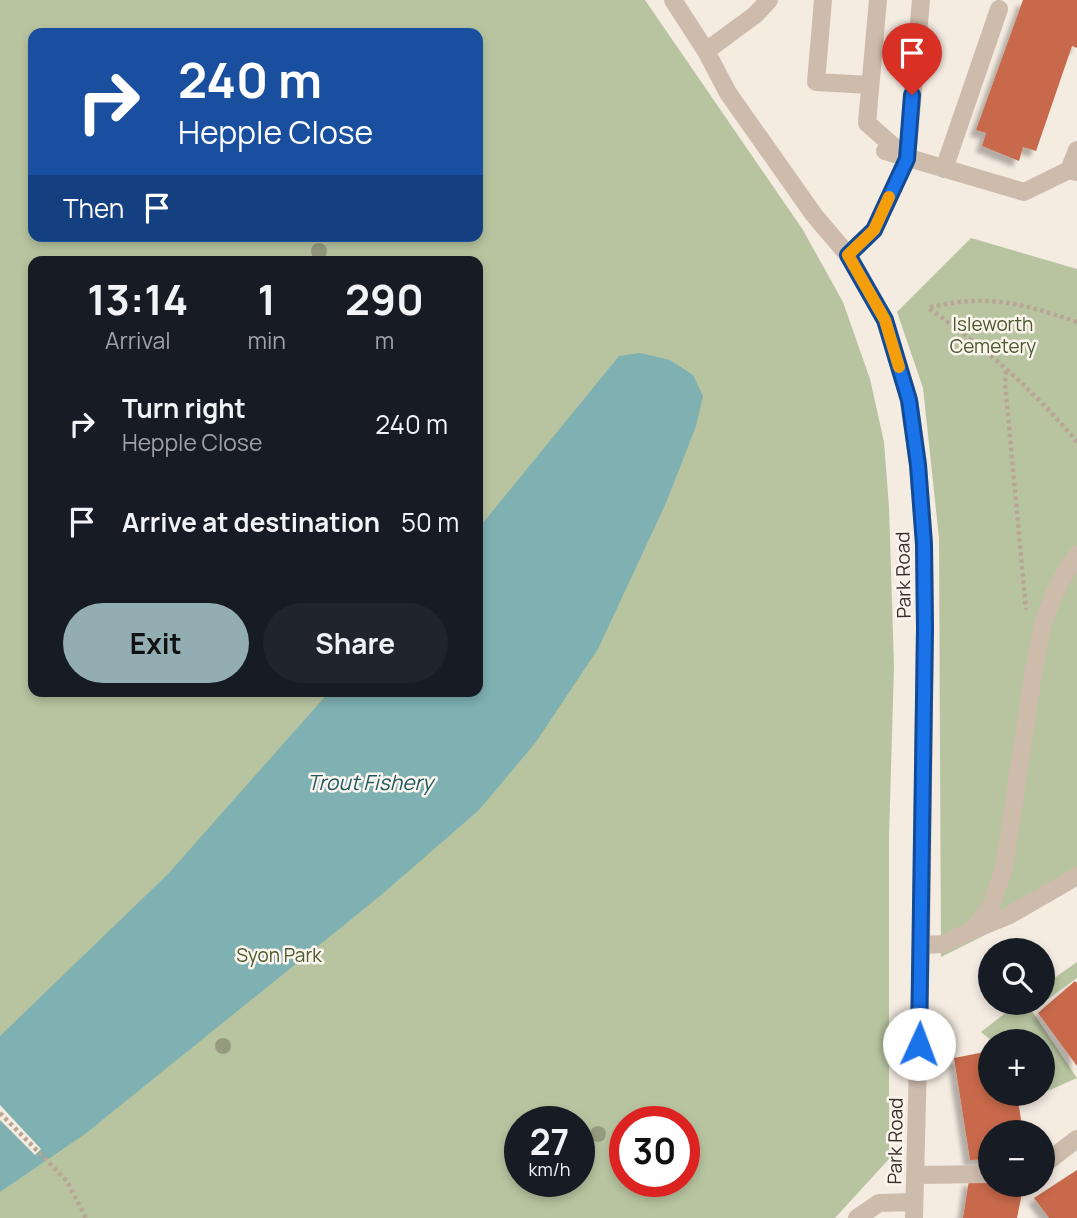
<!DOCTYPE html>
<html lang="en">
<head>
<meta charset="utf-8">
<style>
  :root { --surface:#171b24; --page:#20242c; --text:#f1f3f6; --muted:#9ea1a6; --accent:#92aeb2 }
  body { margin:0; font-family:Manrope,sans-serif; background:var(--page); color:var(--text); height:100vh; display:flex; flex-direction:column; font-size:26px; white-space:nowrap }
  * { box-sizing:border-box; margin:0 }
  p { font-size:23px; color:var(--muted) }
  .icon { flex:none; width:38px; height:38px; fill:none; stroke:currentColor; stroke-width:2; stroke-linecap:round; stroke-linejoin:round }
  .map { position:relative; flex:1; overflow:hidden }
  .side { position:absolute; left:28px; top:256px; width:455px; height:441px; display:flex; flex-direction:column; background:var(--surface); border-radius:14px; box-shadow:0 4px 10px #0003 }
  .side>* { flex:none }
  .guide { position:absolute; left:28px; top:28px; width:455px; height:214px; border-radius:14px; box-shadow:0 4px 10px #0003; background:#1a4fa0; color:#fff; overflow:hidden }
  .buttons { position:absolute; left:978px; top:938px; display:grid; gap:14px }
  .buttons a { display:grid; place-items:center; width:77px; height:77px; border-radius:50%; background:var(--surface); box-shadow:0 4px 10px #0003; font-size:35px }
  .speed { position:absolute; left:504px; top:1106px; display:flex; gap:14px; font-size:35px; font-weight:700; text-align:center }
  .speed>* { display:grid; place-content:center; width:91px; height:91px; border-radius:50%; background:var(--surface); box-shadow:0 4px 10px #0003; line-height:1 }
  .speed small { font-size:18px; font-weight:400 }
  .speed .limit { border:10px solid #d22; background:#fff; color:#111 }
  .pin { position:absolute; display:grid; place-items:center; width:60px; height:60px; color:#fff; margin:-72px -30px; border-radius:50% 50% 50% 0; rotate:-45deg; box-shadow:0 0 7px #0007 }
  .pin .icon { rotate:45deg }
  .me { position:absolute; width:77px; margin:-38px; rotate:2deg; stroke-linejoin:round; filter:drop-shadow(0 0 5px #0008) }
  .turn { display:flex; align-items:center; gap:24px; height:147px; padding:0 35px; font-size:32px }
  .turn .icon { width:91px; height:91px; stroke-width:2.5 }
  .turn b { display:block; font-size:49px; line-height:60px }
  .then { display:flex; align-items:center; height:66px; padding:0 35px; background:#0003; gap:14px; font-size:26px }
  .eta { display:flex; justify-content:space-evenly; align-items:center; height:119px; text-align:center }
  .eta b { font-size:42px; font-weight:700; line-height:49px }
  .cta { display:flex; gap:14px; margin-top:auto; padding:14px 35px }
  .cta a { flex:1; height:80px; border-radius:42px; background:var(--accent); color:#111; font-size:28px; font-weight:700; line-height:80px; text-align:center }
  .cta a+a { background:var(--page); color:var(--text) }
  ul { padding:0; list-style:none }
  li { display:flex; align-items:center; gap:21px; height:98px; padding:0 35px }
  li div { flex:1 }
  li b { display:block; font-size:26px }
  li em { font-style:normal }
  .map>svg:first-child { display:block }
</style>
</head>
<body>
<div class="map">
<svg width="1077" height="1218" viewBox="0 0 1077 1218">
  <defs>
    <filter id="shadow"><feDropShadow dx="-6" dy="6" stdDeviation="2" flood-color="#0004"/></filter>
  </defs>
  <rect width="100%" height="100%" fill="#f4ebe1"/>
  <!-- green -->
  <path fill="#b8c4a0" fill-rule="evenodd" d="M0 0H645L803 230 843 302 870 379 884 442 889 507 894 666 889 837V1159L835 1218H0ZM33 33H478V236H33ZM33 261H478V691H33ZM520 1122H579V1181H520ZM625 1122H684V1181H625Z
    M971 238 1077 269V883L999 928 941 957 939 538 923 388 897 312Z
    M1077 962V978L1032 1011 1077 1078 1043 1093V1041H992L981 1032 1018 1003H1043V986Z"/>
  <!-- water -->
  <path fill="#7fb0b2" d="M640 353 670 360 693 375 703 396 696 426 666 503 598 649 536 742 479 810 380 896 85 1134 0 1192V1036L168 874 330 691H478V529L619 356Z"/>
  <!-- pier -->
  <path fill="#f4ebe1" d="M0 1105 41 1149 35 1155 0 1120Z"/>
  <!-- building -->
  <path fill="#c8694b" filter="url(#shadow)" d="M1023 0H1077V48L1072 46 1036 151 1023 147 1019 161 982 146 986 133 976 130Z
    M1075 981 1077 983V1066L1038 1013Z
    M990 1051V1094H1017L1023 1132H990V1159L970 1160 954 1058Z
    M1077 1170V1218H1049L1034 1198Z
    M969 1180 1023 1188 1017 1218H963Z"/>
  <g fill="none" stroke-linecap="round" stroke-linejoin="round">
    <!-- path -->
    <path stroke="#b9a596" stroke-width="4.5" stroke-dasharray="3.5 3.5" stroke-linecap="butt" d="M1077 322C1021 303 986 293 928 308 982 345 1035 391 1077 442
      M1006 371 1005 383 1026 610
      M0 1113 67 1181 86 1218"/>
    <!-- minor -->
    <path stroke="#cdbbac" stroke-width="18" d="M673 0 706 51 728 93 814 215 848 255 885 320 909 400 918 465 924 544 925 628 921 945 914 1218
      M823 0 816 82 870 85
      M878 0 867 123 902 154
      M706 51 755 15 769 0
      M885 151 1024 192 1069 170 1077 172
      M944 169 999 9
      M1069 170 1077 150
      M848 255 874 230 907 159 921 0
      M975 929 1008 916 1077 876
      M921 945 943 944 972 930 991 906 1004 868 1033 675 1043 623 1058 585 1077 555
      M1043 1165 1077 1139
      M916 1175 990 1174
      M857 1218 879 1203 914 1202"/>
  </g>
  <!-- trees -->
  <g fill="#969b7f">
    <circle cx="319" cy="251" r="8"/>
    <circle cx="223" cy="1046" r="8"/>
    <circle cx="598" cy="1134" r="8"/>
  </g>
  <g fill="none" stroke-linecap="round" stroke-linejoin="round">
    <!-- route casing -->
    <g stroke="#114b97" stroke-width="18">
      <path id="route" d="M912 95 907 159 874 230 848 255 885 320 909 400 918 465 924 544 925 628 919 1044"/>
    </g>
    <!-- route -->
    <use href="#route" stroke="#1a73e8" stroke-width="12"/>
    <!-- slow -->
    <path stroke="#f59e0b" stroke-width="12" d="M889 197 874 230 848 255 885 320 899 367"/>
  </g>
  <g text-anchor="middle" stroke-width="5" stroke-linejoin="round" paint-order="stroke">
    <!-- park labels -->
    <g font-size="19" fill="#4a5a2e" stroke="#fbf5ee">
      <text x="993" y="331">Isleworth<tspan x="993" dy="22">Cemetery</tspan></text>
      <text x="279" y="962">Syon Park</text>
    </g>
    <!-- street labels -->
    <g font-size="19" fill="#3b302b" stroke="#fbf5ee">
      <text transform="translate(903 575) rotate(-91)" y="7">Park Road</text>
      <text transform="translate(895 1141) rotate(-89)" y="7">Park Road</text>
    </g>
    <!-- water labels -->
    <g font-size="21" font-style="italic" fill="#1f5a5e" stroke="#fbf5ee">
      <text x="370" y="790">Trout Fishery</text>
    </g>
  </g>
</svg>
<div class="buttons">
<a><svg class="icon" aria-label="search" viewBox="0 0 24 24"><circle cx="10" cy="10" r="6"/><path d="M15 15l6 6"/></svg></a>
<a>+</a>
<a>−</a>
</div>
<div class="speed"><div>27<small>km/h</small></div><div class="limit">30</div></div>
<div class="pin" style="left:912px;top:95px;background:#d93025"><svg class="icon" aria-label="arrive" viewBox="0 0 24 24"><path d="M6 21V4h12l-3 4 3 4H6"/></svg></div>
<svg class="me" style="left:919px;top:1044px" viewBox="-20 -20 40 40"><circle r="19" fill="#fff"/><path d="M0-13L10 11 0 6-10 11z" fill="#1a73e8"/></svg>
<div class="guide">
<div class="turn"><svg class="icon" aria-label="right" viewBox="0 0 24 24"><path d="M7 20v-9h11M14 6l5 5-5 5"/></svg><div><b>240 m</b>Hepple Close</div></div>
<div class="then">Then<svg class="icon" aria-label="arrive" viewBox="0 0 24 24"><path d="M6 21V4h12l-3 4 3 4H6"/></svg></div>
</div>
<section class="side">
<div class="eta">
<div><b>13:14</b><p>Arrival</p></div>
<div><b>1</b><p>min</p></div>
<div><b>290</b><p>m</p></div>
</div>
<ul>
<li><svg class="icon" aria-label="right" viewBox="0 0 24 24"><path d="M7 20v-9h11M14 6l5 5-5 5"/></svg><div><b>Turn right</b><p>Hepple Close</p></div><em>240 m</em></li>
<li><svg class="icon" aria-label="arrive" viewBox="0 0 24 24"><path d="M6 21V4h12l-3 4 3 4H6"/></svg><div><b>Arrive at destination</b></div><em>50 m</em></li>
</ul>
<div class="cta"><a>Exit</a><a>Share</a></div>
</section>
</div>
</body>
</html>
